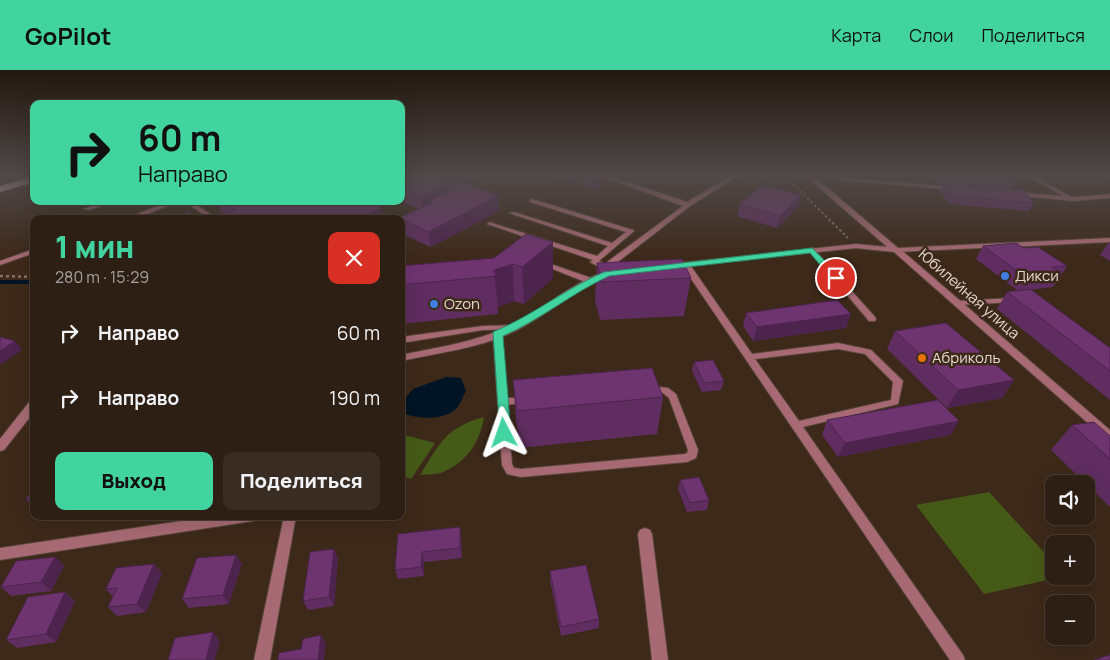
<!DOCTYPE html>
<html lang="ru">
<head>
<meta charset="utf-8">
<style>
  :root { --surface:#2d1f14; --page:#392c22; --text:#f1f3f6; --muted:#a7a2a0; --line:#483d34; --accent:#41d4a1 }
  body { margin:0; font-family:Manrope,sans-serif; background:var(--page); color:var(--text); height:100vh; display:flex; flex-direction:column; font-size:19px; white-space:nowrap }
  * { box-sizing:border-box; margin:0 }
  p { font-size:16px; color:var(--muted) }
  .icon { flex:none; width:28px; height:28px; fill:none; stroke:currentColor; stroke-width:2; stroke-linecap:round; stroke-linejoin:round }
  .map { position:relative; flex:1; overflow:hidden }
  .drawer { position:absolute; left:30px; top:145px; width:375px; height:305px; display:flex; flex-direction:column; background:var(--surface); border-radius:10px; box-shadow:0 5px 20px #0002,0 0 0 1px var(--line) }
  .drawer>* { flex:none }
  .guide { position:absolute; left:30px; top:30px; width:375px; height:105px; border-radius:10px; box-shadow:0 5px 20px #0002,0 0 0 1px var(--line); background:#41d4a1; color:#111; overflow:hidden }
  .tools { position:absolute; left:1045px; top:405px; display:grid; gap:10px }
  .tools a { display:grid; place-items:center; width:50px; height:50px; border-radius:10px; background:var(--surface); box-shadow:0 5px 20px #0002,0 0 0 1px var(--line); font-size:25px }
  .pin { position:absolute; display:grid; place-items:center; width:42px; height:42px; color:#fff; margin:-21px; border:2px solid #fff; border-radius:50%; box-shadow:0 1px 5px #0007 }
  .me { position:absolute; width:55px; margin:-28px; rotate:356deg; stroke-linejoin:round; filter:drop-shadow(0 0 4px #0008) }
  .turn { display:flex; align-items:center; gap:18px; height:105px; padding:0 25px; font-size:22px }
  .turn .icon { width:65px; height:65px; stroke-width:2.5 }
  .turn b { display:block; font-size:35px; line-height:42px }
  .round { display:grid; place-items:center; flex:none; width:52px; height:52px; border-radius:10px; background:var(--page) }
  .head { display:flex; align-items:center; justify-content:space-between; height:85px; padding:0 25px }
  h1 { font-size:30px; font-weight:800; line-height:38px; color:var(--accent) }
  .primary-button { display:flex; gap:10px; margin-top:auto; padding:10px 25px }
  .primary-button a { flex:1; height:58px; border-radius:10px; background:var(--accent); color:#111; font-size:20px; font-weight:800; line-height:58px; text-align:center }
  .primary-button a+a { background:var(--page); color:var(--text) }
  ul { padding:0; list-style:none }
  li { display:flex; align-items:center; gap:15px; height:65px; padding:0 25px }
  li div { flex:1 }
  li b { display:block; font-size:19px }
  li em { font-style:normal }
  header { display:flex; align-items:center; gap:30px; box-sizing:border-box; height:70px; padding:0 25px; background:var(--accent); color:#111 }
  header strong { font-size:24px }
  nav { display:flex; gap:28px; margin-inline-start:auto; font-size:18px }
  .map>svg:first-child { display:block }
</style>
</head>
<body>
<header>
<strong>GoPilot</strong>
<nav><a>Карта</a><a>Слои</a><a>Поделиться</a></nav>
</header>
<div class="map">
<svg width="1110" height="590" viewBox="0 0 1110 590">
  <rect width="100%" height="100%" fill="#3c291a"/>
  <!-- green -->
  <path fill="#465a17" d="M484 347C480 372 467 392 443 402 437 405 427 404 420 405 440 373 445 358 484 347Z
    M401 364 435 373 411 409 401 406Z
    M989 422 1054 493V506H1065L984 524 916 435Z"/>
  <!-- water -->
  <path fill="#001425" d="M446 307 461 308 466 321C463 326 460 335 456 339 442 351 418 349 402 343L401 333 413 319Z"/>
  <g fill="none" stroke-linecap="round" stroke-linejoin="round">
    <!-- stream -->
    <path stroke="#001425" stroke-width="4" d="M0 212H34"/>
    <!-- service casing -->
    <g stroke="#574537" stroke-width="2">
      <path id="service" d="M1026 105H1033L1073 128 1068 129Z
        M532 129 633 160 634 161 599 191 609 195V199H603L592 193 590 192 593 190 487 154 490 152 492 153 597 186 608 176 509 143 514 142 612 173 626 162 530 132 529 131Z
        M105 131H115L89 140 84 139Z
        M171 131H180L134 149H124Z
        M190 131 192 132 218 149H210L188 134V132Z
        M812 178 814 179 875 247 876 249 875 251H869L810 181 809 180Z
        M34 179V183L0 195V191Z
        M542 191 594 209 595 211 591 213H588L540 194 538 193Z
        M682 192H688L752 284 838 273 871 280 901 309 903 311 898 334 803 357 963 585 965 590H950L681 194ZM838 279 865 284 893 312 891 330 799 351 755 289Z
        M1012 228H1015L1016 230 1015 232 958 235 954 233 958 231Z
        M516 255H519L520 257 519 259 483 260 401 273V267L483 256Z
        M497 262 501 265 507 328H529L531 330 529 332 507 335 512 394 514 398 521 399 685 384 687 383 688 380 669 328 663 323 646 321 644 319 649 316 668 318 676 324 698 380 696 388 687 392 521 407 507 404 502 395 493 265Z"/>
    </g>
    <!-- minor casing -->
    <g stroke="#574537" stroke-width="2">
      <path id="minor" d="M21 105H29L22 109H18V107Z
        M598 105H607L687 132 732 105H740L690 136 610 198V201L613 203 612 205C578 217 551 242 519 259 483 278 441 282 401 291V285C438 277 477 272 512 255 544 239 570 214 604 202L602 197 603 195 683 136Z
        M792 105H812V106C808 109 796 108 792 105Z
        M856 174 899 178 1110 360V370L1106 369 894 182 856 178 670 198 666 196 670 194Z
        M34 330V342L4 380 0 381V369L30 331Z
        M215 446H259L258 450 253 451 0 490V478Z
        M284 446H296L270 590H254Z
        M645 458 650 460 652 464 668 590H652L638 464 640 460Z"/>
    </g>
    <!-- tertiary casing -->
    <g stroke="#574537" stroke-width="2">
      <path id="tertiary" d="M806 105 957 117 958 118 955 120 816 108 898 178 1110 168V172L896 182H893L807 107Z
        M1014 122 1074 127 1110 124V128L1074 131 1012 125V123Z"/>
    </g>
    <!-- trunk casing -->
    <g stroke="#574537" stroke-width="2">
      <path id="trunk" d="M34 106V112L0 122V116Z"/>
    </g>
    <!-- path-far1 -->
    <path stroke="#837366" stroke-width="2" stroke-dasharray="2.5 2.5" stroke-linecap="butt" d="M793 114 848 168"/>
    <!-- path -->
    <path stroke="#837366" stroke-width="2.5" stroke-dasharray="3 3" stroke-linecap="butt" d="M0 206 34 207"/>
    <!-- service -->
    <use href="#service" fill="#a76a74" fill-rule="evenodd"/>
    <!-- minor -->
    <use href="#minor" fill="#a76a74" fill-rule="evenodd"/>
    <!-- tertiary -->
    <use href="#tertiary" fill="#a76a74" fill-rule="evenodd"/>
    <!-- trunk -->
    <use href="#trunk" fill="#f0d6da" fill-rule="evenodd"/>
  </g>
  <!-- wall -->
  <path fill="#5f2d60" d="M401 105H474L475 115 472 116 498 126 499 141 431 177 402 164 401 149 419 139 400 131H401Z
    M554 105H608L609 111 594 119Z
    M930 105H1020L1012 119 1034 133 1029 141 948 134 940 121 943 114H936Z
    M217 131H368L382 138 384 149H209L223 143 221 142Z
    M740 134 798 137 777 158 737 146Z
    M526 164 553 208 524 234 514 231 498 237V244L401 254V196L494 188Z
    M1109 172H1110V191L1100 185Z
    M983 176 1024 178 1067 196 1053 217 1030 220 1110 278V330L997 239 1007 222 1018 221 976 189Z
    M597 193 691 208 684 246 600 250 595 230Z
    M746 243 851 244 846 258 753 271 743 256Z
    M895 261 1014 310 1002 328 947 338 887 279Z
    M694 292 724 311 721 320 702 322 692 301Z
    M513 310 663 327 657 364 519 378 516 348Z
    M827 350 959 351 950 365 838 387 822 365Z
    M1072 355 1110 366V437L1051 380Z
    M680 410 709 430 707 440 687 442 678 419Z
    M34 418V438L26 429Z
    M460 457 461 466 462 488 424 492V506L398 509 395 500Z
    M334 479 338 488 334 536 308 540 303 531Z
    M236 485 242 494 229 534 189 538 182 529Z
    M55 487 64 496 51 521 11 526 1 517Z
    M154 494 162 503 146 542 117 546 108 537 113 527 106 519Z
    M550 501 599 549V558L561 566 550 510Z
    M65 522 75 531 56 572 17 578 6 570Z"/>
  <!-- shaded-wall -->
  <path fill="#4d244e" d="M464 105H474L475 115 461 121 460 112 454 109Z
    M610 106 609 111 594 119V113Z
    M446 115 448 129 434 132 430 130 431 137 423 141 420 126Z
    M801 125 798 137 777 158 780 146Z
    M498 126 499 141 431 177 428 162Z
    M382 138 384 149H357Z
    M297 145 298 149H288Z
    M269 146 270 149H262Z
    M553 172V208L524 234 522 197Z
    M513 194 514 231 498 237 494 200Z
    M851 244 846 258 753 271 757 257Z
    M15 271 22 280 0 295V281Z
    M1014 310 1002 328 947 338 958 320Z
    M959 351 950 365 838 387 845 373Z
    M460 457 461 466 462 488 460 478Z
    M334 479 338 488 334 536 329 527Z
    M422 482 424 492V506L421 497Z
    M236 485 242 494 229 534 223 525Z
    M55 487 64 496 51 521 41 512Z
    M154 494 162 503 146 542 137 534Z
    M65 522 75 531 56 572 46 564Z
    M213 562 220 571 215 590H206Z
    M321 565 326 574 324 590H318Z"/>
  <!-- building -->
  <path fill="#6e3470" stroke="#4d244e" d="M401 105H422L446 115 420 126 401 118Z
    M440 105H464L454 109 498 126 428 162 399 148 434 132 430 130 460 116V112Z
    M570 105H608L610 106 594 113Z
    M944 114 1023 120 1034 133 952 126Z
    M762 115 801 125 780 146 740 134Z
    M222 131H368L382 138 357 149H304L297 145 288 149H274L269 146 262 149H209L236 139Z
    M188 142 200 149H170Z
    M526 164 553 172 522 197 513 194 494 200 496 206 401 215V196L494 188Z
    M1016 173 1024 178 1038 177 1067 196 1052 197 1062 204 1027 208 983 176Z
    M682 189 691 208 602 212 597 193Z
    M1030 219 1110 278V301L1007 222Z
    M837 230 851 244 757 257 746 243Z
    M946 253 1014 310 958 320 895 261Z
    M0 267 15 271 0 281Z
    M713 290 724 311 704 313 694 292Z
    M652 298 663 327 517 341 513 310Z
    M938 330 959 351 845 373 827 350Z
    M1094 352 1110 366V389L1072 355Z
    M699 407 709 430 690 433 680 410Z
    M34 418V429H26Z
    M460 457V478L422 482 421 497 395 500 398 464Z
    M334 479 329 527 303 531 310 482Z
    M236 485 223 525 182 529 197 488Z
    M55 487 41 512 1 517 16 491Z
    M154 494 137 534 108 537 117 518 106 519 116 498Z
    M586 495 599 549 561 557 550 501Z
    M65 522 46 564 6 570 28 527Z
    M213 562 206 590H168L175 568Z
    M321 565 318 590H278L279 583 301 579 303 569Z
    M1110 585V590H1094Z"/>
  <!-- sky -->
  <linearGradient id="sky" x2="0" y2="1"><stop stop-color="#21170e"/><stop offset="0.56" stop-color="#504949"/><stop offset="1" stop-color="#504949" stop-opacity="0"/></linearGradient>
  <rect width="1110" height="188" fill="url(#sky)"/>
  <!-- route -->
  <path fill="#41d4a1" stroke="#2a8a69" d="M812 178 840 206V210H833L810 183 609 206C572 223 540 250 503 266L511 363 509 367H500L493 262C532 246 565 219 604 202Z"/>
  <!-- markers -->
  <g fill="#3f7fe0" stroke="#3c291a" stroke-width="2">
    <circle cx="1005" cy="206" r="5"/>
    <circle cx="434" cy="234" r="5"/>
  </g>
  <circle fill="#e8710a" stroke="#3c291a" stroke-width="2" cx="922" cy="288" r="5"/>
  <g text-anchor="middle" stroke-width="5" stroke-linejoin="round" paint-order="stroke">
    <!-- poi labels -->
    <g font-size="15" fill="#e4d8cf" stroke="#3c291a" text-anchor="start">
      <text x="1015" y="211">Дикси</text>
      <text x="444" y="239">Ozon</text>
      <text x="932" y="293">Абриколь</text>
    </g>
    <!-- street labels -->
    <g font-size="15" fill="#e4d8cf" stroke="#3c291a">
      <text transform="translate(969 224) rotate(41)" y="5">Юбилейная улица</text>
    </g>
  </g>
</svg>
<div class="tools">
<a><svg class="icon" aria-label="sound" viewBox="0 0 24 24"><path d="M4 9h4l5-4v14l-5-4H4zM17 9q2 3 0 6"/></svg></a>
<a>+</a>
<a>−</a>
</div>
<div class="pin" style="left:836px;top:208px;background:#d93025"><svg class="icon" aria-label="arrive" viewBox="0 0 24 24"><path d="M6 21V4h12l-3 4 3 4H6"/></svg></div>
<svg class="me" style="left:504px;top:363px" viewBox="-20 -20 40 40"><path d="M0-17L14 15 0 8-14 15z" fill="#41d4a1" stroke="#fff" stroke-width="4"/></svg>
<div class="guide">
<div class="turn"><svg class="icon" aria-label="right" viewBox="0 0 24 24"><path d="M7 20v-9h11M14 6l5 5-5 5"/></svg><div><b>60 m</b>Направо</div></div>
</div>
<section class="drawer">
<div class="head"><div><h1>1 мин</h1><p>280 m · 15:29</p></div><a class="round" style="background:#d93025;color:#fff"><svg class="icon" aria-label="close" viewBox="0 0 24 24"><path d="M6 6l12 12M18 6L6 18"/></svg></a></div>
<ul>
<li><svg class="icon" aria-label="right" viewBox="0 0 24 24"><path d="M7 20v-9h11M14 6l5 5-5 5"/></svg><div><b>Направо</b></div><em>60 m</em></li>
<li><svg class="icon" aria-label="right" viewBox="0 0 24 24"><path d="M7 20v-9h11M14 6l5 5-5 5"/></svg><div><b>Направо</b></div><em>190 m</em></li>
</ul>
<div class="primary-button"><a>Выход</a><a>Поделиться</a></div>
</section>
</div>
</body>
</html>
